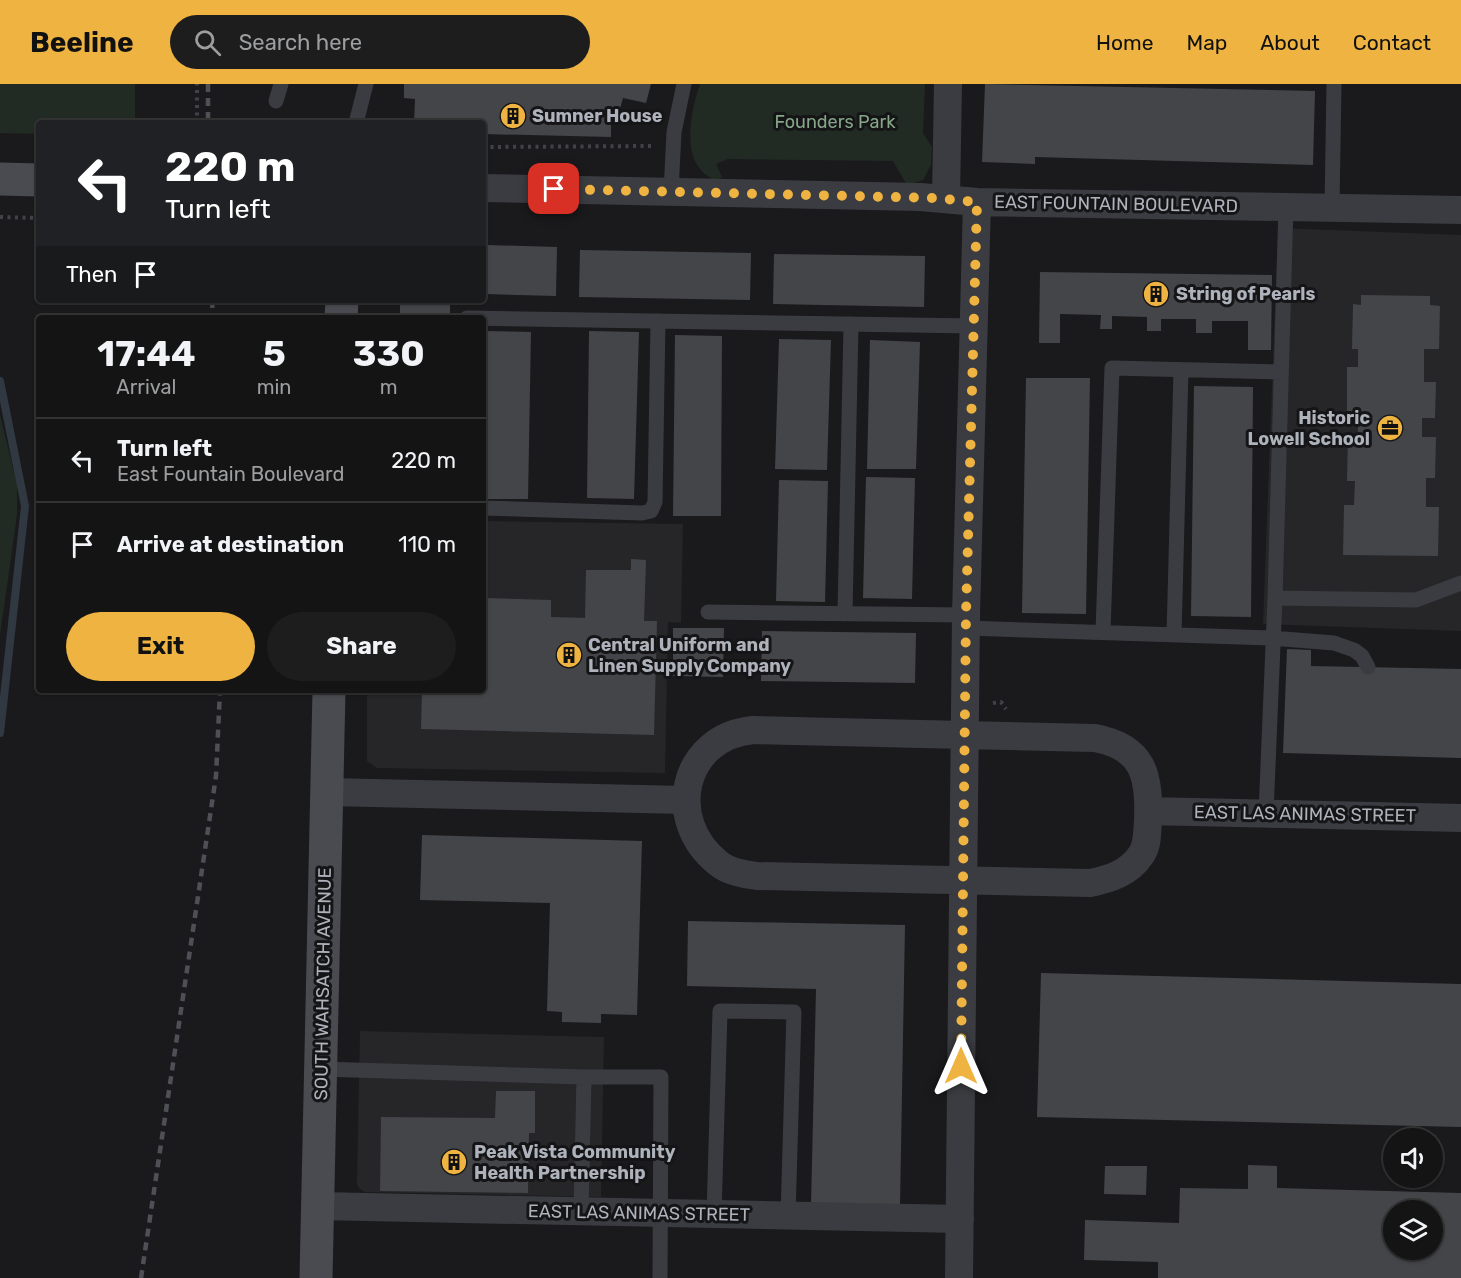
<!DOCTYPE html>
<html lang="en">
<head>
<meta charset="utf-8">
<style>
  :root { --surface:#141415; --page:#1d1d1e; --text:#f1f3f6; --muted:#9d9ea0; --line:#333334; --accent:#eeb340 }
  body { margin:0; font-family:Rubik,sans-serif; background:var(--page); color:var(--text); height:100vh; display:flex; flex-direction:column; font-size:22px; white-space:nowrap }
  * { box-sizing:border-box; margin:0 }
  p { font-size:20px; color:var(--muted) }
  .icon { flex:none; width:33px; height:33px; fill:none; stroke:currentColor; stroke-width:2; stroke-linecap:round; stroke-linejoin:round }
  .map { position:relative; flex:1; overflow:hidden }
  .drawer { position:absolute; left:36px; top:231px; width:450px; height:378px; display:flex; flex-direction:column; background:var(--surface); border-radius:6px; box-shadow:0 2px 4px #0004,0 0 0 2px var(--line) }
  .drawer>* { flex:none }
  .guide { position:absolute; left:36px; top:36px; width:450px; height:183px; border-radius:6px; box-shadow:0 2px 4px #0004,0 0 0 2px var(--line); background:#202124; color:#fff; overflow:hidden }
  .buttons { position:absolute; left:1383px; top:1044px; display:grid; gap:12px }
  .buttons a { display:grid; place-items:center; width:60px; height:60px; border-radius:50%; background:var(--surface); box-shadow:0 2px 4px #0004,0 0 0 2px var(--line); font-size:30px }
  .pin { position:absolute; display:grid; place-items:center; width:51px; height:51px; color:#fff; margin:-26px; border-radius:12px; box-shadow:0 3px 9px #0006 }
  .me { position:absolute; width:66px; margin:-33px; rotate:0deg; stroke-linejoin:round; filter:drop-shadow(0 0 4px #0008) }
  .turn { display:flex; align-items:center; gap:21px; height:126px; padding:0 30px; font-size:27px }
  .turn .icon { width:78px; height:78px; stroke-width:2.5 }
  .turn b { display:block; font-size:42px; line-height:51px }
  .then { display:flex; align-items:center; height:57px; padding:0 30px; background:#0003; gap:12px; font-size:22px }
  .eta { display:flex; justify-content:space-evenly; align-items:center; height:102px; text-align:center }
  .eta b { font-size:36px; font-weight:700; line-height:42px }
  .action { display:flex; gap:12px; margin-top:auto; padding:12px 30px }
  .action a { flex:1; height:69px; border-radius:36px; background:var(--accent); color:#111; font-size:24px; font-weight:700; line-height:69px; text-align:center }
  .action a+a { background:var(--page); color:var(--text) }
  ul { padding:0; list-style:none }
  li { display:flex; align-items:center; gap:18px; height:84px; padding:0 30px; border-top:2px solid var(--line) }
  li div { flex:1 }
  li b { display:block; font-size:22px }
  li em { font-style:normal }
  header { display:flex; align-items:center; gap:36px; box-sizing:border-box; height:84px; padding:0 30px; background:var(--accent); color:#111 }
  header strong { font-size:28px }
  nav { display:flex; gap:33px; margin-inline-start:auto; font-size:21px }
  .search { width:420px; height:54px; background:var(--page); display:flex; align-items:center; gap:15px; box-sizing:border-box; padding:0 21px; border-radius:33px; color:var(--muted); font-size:22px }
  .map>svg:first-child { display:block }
</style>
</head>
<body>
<header>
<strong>Beeline</strong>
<div class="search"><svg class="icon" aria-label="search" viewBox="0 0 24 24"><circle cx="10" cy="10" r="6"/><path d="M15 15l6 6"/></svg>Search here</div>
<nav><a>Home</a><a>Map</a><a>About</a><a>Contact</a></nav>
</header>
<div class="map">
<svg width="1461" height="1194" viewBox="0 0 1461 1194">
  <rect width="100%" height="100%" fill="#1a1a1c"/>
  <!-- built -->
  <path fill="#262629" d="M1278 144 1461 151V547L1263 540Z
    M483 437 683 440 681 539 668 538 665 689 377 684 367 677V606H483Z
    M360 947 604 953 601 1113 365 1108 359 1104 357 1100Z"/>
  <!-- green -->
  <path fill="#222b23" d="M0 0H135V39H39V50L0 49Z
    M700 0H925L923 49 932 63 931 81 923 96 907 101 893 77 728 75 716 80 722 93 716 96C679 83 690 29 700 0Z
    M0 331 17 401V431L0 551Z"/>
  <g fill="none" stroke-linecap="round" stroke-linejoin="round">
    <!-- stream -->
    <path stroke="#303941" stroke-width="8" d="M0 297 25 422 0 649"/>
  </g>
  <!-- building -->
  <path fill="#444549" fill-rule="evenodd" d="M404 0H651L646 19 623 14 620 25H611V53L483 50V39H414L415 15 404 14Z
    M985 0 1315 7 1313 81 1035 73V80L982 78Z
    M487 161 557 163 556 212 486 210Z
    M580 166 751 169 750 216 579 213Z
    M774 170 925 172 924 223 773 220Z
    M1040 188 1272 191 1271 266H1248V237H1212V249H1196V235H1161V247H1147V233L1112 232V245H1100L1101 231 1060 230V259H1039Z
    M1361 211 1430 212V221L1440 222 1439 265H1424V298H1436L1435 334H1422V353H1436L1435 394H1426V423H1439L1438 472 1343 471 1344 421H1354L1355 397H1347L1348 350H1358V337H1347V283H1358V265H1352L1353 220 1361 221Z
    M400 216H450V234H400Z
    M483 247 531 248 528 415H483Z
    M589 247 639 248 634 415 587 414Z
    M675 251 722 252 721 432H673Z
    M779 255 831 256 827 386 775 385Z
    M870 256 920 258 916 385H867Z
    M1026 294H1090L1086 530 1022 529Z
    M1194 302 1253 303 1251 533 1191 532Z
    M866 393 915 394 912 515 863 514Z
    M779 396 828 397 825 518 776 517Z
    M631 475 646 476 644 537H657L654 651 421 645 422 606H483V514L551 516V533L585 534 586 486H631Z
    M673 544H724L723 593 673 592Z
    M762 547 916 549 915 599 761 597Z
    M1287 565 1311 566V582L1461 585V674L1283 669Z
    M422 751 642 757 637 931 601 930V939L562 938V928L547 927 550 819 420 816Z
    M688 837 905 841 900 1122 811 1121 816 905 687 902Z
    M1041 889 1461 900V1043L1037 1033Z
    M496 1007H535V1049H529L528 1109 380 1107 381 1033 495 1034Z
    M1248 1081 1277 1082V1104L1461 1109V1194H1158V1178L1084 1176 1085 1136 1179 1139 1180 1104 1248 1105ZM1394 1126H1432V1166H1394Z
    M1105 1082H1147L1146 1111 1104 1110Z"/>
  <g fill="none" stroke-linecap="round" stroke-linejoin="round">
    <!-- path -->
    <path stroke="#414348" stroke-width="4" stroke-dasharray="3 4.5" stroke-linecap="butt" d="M197 39V0
      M301 39 302 36 316 39
      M483 63 653 62
      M0 133 39 134
      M993 619 1001 618 1006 625"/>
    <!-- service -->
    <path stroke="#3b3c41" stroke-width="15" d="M276 17 281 0
      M356 39 366 0
      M671 108 674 48 684 0
      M1286 121 1275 514 1416 516 1461 499
      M1332 123 1334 0
      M467 234 974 242
      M483 424 642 429 651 427 655 418 658 237
      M708 528 966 531
      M845 530 851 240
      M966 544 1271 554 1334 559 1354 566 1362 572 1368 583
      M1103 548 1112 284 1281 288
      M1174 551 1181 286
      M1266 729 1275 514
      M321 985 584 993 581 1128
      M584 993H661L660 1194
      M714 1130 720 927 794 928 788 1132"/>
    <!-- minor -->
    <path stroke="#3b3c41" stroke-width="28" d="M483 104 920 113 977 118 1461 126
      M946 114 948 0
      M753 646 1095 654C1143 663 1150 691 1148 736 1147 748 1148 761 1141 771 1129 789 1110 795 1090 799L757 792C743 790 729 788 718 779 664 736 682 653 753 646Z
      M327 708 685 716
      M1148 727 1461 734
      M318 1122 960 1135
      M959 1194 966 531 977 118"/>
    <!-- secondary -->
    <path stroke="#494b51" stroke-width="33" d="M0 95 39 96
      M341 234 342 216
      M316 1194 329 606"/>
    <!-- rail -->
    <path stroke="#4e5056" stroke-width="4.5" stroke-dasharray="8 6" stroke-linecap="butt" d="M208 0V39
      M212 216 213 234
      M141 1194 216 692 220 606"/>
  </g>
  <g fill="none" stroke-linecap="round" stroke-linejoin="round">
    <!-- route -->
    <path stroke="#eeb340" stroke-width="10" stroke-dasharray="0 18" d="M554 105 933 114 977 118 966 531 961 982"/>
  </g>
  <!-- icons -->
  <defs>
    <g id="building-disc" transform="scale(1.35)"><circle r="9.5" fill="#eeb340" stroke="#151517"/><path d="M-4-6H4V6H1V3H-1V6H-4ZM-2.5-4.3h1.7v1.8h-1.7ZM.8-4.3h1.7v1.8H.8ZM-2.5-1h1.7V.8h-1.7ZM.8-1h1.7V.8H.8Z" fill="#111"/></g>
    <g id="office-disc" transform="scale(1.35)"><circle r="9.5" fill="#eeb340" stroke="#151517"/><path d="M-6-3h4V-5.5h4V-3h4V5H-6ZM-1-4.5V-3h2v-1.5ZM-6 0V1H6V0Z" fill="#111"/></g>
  </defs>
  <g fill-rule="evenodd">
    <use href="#building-disc" x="513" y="32"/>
    <use href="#building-disc" x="1156" y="210"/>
    <use href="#office-disc" x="1390" y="344"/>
    <use href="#building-disc" x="569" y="571"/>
    <use href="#building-disc" x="454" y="1078"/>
  </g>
  <g text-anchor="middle" stroke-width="6" stroke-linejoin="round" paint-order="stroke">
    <!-- poi labels -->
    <g font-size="18" font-weight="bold" fill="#adb2bb" stroke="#151517" text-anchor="start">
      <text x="532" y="38">Sumner House</text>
      <text x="1176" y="216">String of Pearls</text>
      <text x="1370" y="340" text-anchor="end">Historic<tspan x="1370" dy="21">Lowell School</tspan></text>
      <text x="588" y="567">Central Uniform and<tspan x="588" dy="21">Linen Supply Company</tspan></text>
      <text x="474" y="1074">Peak Vista Community<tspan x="474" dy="21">Health Partnership</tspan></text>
    </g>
    <!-- park labels -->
    <g font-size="18" fill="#85a687" stroke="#151517">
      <text x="835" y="44">Founders Park</text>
    </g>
    <!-- street labels -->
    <g font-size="18" fill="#adb2bb" stroke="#151517">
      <text transform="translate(1116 120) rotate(1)" y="6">EAST FOUNTAIN BOULEVARD</text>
      <text transform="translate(1305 730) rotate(1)" y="6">EAST LAS ANIMAS STREET</text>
      <text transform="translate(323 900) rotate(-89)" y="6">SOUTH WAHSATCH AVENUE</text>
      <text transform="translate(639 1129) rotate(1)" y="6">EAST LAS ANIMAS STREET</text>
    </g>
  </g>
</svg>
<div class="buttons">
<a><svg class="icon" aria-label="sound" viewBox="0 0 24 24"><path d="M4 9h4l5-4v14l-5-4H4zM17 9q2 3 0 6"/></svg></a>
<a><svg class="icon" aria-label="layers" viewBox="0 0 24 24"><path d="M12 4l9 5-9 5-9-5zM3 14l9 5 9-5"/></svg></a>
</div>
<div class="pin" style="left:554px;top:105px;background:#d93025"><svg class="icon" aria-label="arrive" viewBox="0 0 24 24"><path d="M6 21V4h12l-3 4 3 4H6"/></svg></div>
<svg class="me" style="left:961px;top:982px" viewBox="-20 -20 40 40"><path d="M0-17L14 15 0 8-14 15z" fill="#eeb340" stroke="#fff" stroke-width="4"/></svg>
<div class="guide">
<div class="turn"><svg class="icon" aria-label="left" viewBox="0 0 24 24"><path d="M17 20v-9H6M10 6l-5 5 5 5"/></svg><div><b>220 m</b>Turn left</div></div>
<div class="then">Then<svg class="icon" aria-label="arrive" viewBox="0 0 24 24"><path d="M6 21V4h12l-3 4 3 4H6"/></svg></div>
</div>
<section class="drawer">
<div class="eta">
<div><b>17:44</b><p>Arrival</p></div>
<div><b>5</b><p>min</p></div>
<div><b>330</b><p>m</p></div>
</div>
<ul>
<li><svg class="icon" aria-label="left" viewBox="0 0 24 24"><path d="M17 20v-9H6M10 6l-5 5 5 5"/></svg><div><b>Turn left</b><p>East Fountain Boulevard</p></div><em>220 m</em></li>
<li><svg class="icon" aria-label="arrive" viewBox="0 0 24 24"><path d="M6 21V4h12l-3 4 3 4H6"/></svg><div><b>Arrive at destination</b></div><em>110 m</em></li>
</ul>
<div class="action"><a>Exit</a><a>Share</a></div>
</section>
</div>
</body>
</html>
